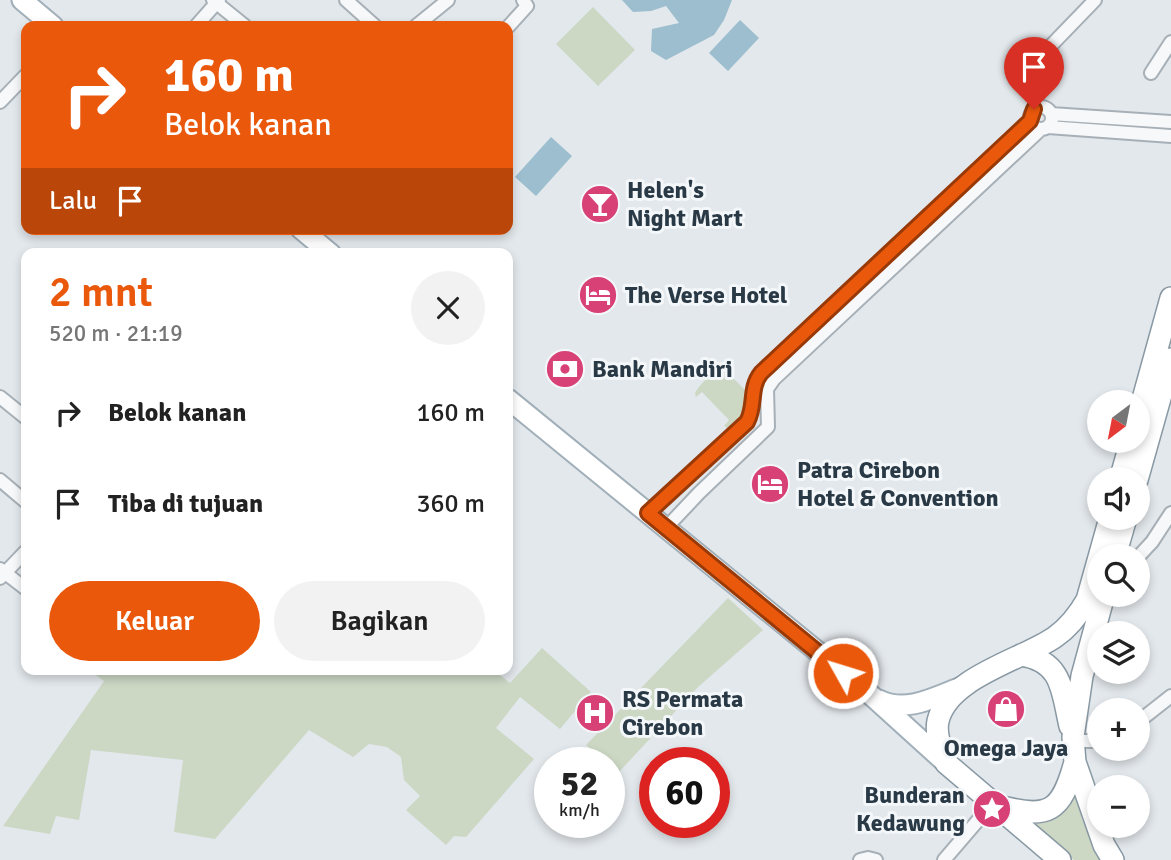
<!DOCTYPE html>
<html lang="id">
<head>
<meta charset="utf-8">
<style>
  :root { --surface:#fff; --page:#f2f2f2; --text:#222; --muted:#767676; --accent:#ea580c }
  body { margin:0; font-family:Signika,sans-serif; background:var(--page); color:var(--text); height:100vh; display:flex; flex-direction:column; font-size:26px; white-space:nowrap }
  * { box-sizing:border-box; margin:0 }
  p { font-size:23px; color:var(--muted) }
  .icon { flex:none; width:38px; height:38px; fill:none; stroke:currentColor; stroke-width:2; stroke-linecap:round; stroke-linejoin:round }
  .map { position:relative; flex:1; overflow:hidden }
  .details { position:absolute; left:21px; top:248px; width:492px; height:427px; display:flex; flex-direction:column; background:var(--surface); border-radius:14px; box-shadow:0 4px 10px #0003 }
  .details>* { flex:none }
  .hud { position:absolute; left:21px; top:21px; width:492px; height:214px; border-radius:14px; box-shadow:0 4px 10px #0003; background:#ea580c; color:#fff; overflow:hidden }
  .needle { width:46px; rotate:212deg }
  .fabs { position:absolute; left:1087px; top:390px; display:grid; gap:14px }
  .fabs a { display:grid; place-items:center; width:63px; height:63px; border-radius:50%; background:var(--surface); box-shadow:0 4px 10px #0003; font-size:35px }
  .speed { position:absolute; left:534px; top:747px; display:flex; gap:14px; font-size:35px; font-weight:700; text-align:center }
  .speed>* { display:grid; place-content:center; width:91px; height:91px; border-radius:50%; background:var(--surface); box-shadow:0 4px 10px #0003; line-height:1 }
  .speed small { font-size:18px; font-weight:400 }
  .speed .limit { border:10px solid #d22; background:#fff; color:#111 }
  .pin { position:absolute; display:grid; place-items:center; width:60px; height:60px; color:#fff; margin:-72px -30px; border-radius:50% 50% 50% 0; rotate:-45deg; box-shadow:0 0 7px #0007 }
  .pin .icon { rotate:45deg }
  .me { position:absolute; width:77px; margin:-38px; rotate:309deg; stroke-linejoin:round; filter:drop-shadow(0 0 5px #0008) }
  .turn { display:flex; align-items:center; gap:24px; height:147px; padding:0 28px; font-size:32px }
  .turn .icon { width:91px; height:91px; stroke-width:2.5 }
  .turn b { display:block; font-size:49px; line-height:60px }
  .then { display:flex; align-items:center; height:66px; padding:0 28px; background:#0003; gap:14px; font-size:26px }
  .round { display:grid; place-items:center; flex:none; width:74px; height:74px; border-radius:37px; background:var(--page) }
  .summary { display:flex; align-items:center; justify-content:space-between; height:119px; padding:0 28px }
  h1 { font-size:42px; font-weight:600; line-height:52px; color:var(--accent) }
  .button { display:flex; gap:14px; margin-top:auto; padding:14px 28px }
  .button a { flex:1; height:80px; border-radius:42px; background:var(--accent); color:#fff; font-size:28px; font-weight:600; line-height:80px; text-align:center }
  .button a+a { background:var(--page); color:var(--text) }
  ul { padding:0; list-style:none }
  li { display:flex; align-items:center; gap:21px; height:91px; padding:0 28px }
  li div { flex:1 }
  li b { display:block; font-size:26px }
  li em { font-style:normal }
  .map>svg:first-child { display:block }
</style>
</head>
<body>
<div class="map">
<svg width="1171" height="860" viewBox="0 0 1171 860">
  <rect width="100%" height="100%" fill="#e3e8ec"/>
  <!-- green -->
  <path fill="#ccd7c4" d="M593 7 635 50 598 86 556 44Z
    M723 368 746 391C747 413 744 414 729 429L724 426 729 420 702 392 696 397 695 393C700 384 712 372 723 368Z
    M728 598 763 630 698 687 619 772 586 745Z
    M542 648 591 692 560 729 520 697 496 728 534 759 466 837 454 836 446 845 406 810 420 796 404 780 401 757 387 747 369 744 353 757 309 730 215 839 174 832 183 760 91 750 79 820 56 816 50 834 3 826 104 681 89 670H494L510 683Z
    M1077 795 1082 820 1101 860H1074L1024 819 1062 810Z"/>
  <!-- water -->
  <path fill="#9cbece" d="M622 0H732L724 20 714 35 666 60 651 51 652 29 679 23 666 6 651 11 633 12Z
    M740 20 759 38 728 71 709 53Z
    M551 137 572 156 536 196 515 177Z"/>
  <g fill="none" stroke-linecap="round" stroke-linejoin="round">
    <!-- minor casing -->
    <g stroke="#a7b0b7" stroke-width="16">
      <path id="minor" d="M213 0 245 26
        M346 0 375 26
        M196 26 219 0
        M416 26 448 0
        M508 27 527 6 523 0
        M1037 60 1095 0
        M1151 73 1171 42
        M0 102 26 75
        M1030 118a11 11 0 1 1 22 0a11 11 0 1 1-22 0Z
        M1051 114 1171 122
        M1048 127 1171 136
        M0 397 26 418
        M0 480 26 502
        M648 513 747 422C756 406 749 388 761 373L1030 121
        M666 528 699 493 768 427 767 389 774 379 1040 130
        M1138 557 1152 542 1171 513
        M0 569 26 589
        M0 578 26 551
        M1138 722 1171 696
        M1073 741H1099
        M860 860 868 858 876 860
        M944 860 992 804"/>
    </g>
    <!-- primary casing -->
    <g stroke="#a1afb9" stroke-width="23">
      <path id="primary" d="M22 0 53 26
        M301 229 331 254
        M508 399 872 696 946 763
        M879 700C907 714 937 696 964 686"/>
    </g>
    <!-- trunk casing -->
    <g stroke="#8999a4" stroke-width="24">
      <path id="trunk" d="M1138 417 1171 298
        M1120 480 1131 441
        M1137 480 1171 359
        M1115 556 1126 518
        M1104 595 1082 676 1073 737 1075 762 1104 845 1113 860
        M1021 655C1063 661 1062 692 1070 726
        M998 806C1049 819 1061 813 1075 762
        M1060 860 946 763C942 750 935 735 938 721 948 677 1022 660 1055 637 1068 628 1079 614 1087 600L1110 518"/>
    </g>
    <!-- minor -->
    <use href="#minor" stroke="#f6f8fa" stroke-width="12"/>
    <!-- primary -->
    <use href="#primary" stroke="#fff" stroke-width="19"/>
    <!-- trunk -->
    <use href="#trunk" stroke="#fff" stroke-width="21"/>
  </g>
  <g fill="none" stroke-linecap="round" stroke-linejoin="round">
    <!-- route casing -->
    <g stroke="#983908" stroke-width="18">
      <path id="route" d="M843 673 648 513 747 422C756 406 749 388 761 373L1030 121 1034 109"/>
    </g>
    <!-- route -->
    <use href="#route" stroke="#ea580c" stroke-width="12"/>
  </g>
  <!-- icons -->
  <defs>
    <g id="bar-disc" transform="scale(2.0125)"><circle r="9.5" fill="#d84175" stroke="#f3f7f9"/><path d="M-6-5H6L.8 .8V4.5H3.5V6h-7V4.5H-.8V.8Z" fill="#fff"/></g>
    <g id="hotel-disc" transform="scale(2.0125)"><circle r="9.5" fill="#d84175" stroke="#f3f7f9"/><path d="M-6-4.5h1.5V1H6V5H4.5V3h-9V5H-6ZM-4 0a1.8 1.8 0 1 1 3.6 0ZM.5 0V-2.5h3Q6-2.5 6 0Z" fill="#fff"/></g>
    <g id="bank-disc" transform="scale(2.0125)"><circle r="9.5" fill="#d84175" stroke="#f3f7f9"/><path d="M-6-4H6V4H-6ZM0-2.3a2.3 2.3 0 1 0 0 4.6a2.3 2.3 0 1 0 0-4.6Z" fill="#fff"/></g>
    <g id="shop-disc" transform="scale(2.0125)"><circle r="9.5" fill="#d84175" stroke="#f3f7f9"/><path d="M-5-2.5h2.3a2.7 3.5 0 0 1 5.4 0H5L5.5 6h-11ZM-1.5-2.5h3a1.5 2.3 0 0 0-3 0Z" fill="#fff"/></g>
    <g id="hospital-disc" transform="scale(2.0125)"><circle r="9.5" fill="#d84175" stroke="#f3f7f9"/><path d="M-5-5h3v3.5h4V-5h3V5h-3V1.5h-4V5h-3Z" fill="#fff"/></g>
    <g id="sight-disc" transform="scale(2.0125)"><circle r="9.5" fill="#d84175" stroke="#f3f7f9"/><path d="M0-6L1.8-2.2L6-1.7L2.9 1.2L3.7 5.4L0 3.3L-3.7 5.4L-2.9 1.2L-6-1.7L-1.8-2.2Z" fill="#fff"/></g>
  </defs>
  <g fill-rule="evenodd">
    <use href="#bar-disc" x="600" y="204"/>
    <use href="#hotel-disc" x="598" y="295"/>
    <use href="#bank-disc" x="565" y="369"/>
    <use href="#hotel-disc" x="770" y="484"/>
    <use href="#shop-disc" x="1006" y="709"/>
    <use href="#hospital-disc" x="595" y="713"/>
    <use href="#sight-disc" x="992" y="809"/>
  </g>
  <g text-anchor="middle" stroke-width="6" stroke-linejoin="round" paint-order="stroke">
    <!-- poi labels -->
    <g font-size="24" font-weight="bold" fill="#293946" stroke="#f3f7f9" text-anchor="start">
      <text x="627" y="198">Helen's<tspan x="627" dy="28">Night Mart</tspan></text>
      <text x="625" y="303">The Verse Hotel</text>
      <text x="592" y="377">Bank Mandiri</text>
      <text x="797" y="478">Patra Cirebon<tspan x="797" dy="28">Hotel &amp; Convention</tspan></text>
      <text x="622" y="707">RS Permata<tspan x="622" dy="28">Cirebon</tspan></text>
      <text x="1006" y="756" text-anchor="middle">Omega Jaya</text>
      <text x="965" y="803" text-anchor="end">Bunderan<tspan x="965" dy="28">Kedawung</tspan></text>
    </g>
  </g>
</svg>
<div class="fabs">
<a><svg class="needle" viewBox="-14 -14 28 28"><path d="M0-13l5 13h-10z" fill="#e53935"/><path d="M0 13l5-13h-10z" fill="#767676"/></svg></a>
<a><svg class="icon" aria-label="sound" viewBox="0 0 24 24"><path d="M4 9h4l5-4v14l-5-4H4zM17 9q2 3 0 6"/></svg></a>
<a><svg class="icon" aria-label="search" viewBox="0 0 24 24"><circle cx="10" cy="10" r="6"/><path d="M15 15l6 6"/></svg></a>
<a><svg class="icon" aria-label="layers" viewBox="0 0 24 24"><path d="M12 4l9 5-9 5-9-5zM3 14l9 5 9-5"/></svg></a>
<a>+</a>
<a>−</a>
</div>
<div class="speed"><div>52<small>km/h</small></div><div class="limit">60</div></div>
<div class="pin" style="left:1034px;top:109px;background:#d93025"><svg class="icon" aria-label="arrive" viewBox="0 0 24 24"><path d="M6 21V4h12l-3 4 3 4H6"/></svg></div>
<svg class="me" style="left:843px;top:673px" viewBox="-20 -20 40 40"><circle r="17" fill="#ea580c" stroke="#fff" stroke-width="3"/><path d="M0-11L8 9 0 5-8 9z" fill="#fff"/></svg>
<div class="hud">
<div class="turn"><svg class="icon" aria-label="right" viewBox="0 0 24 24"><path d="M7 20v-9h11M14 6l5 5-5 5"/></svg><div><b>160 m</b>Belok kanan</div></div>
<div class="then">Lalu<svg class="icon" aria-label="arrive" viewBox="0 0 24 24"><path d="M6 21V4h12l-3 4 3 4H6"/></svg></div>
</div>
<section class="details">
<div class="summary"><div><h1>2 mnt</h1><p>520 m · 21:19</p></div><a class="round"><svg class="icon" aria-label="close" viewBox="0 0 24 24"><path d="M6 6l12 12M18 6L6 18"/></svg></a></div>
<ul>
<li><svg class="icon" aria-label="right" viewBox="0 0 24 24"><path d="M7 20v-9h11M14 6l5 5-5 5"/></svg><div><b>Belok kanan</b></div><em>160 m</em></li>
<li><svg class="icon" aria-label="arrive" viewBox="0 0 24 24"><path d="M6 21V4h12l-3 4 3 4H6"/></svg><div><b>Tiba di tujuan</b></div><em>360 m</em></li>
</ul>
<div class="button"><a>Keluar</a><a>Bagikan</a></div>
</section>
</div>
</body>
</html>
